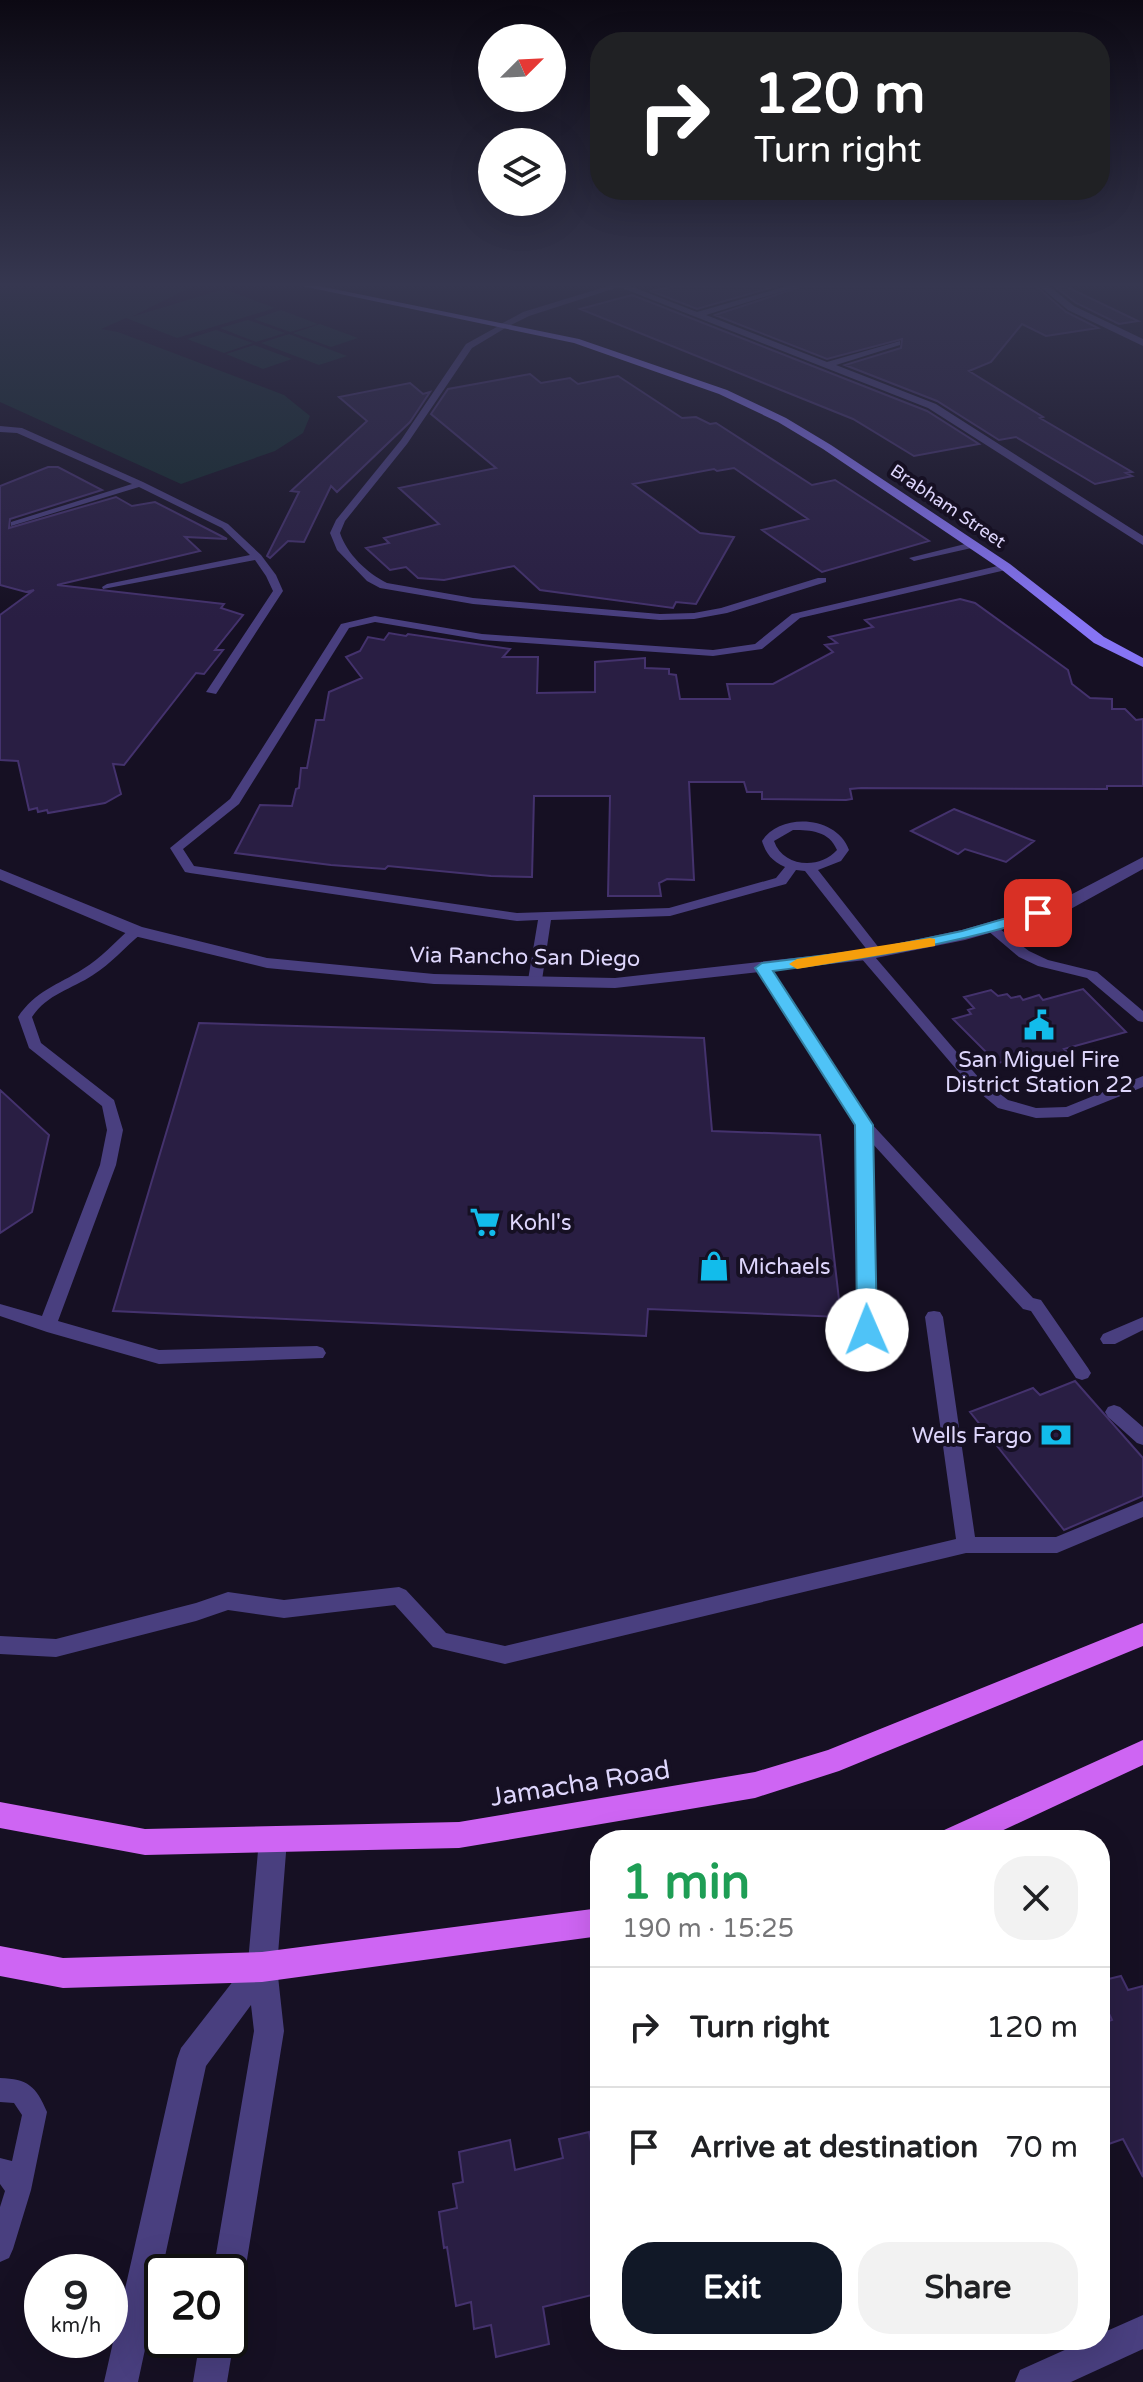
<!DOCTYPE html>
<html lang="en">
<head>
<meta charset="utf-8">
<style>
  :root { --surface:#fff; --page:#f2f2f2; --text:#202124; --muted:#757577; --line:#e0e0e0; --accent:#111827 }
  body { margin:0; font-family:"Varela Round",sans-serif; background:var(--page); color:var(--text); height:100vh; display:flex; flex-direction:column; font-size:30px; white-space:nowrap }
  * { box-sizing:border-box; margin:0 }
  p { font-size:26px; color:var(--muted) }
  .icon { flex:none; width:44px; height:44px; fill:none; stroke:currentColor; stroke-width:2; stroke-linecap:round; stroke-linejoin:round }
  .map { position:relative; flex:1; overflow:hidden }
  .panel { position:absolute; left:590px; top:1830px; width:520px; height:520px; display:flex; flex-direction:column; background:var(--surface); border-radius:32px; box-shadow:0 8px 32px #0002 }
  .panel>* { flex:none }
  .guide { position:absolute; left:590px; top:32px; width:520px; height:168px; border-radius:32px; box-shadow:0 8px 32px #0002; background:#202124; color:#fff; overflow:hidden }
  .needle { width:52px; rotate:66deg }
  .fabs { position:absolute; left:478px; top:24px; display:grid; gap:16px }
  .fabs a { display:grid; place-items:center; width:88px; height:88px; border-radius:50%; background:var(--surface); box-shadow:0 8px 32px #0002; font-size:40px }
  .speed { position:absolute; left:24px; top:2254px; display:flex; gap:16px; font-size:40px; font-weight:700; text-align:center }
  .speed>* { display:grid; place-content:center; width:104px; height:104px; border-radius:50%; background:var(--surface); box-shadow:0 8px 32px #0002; line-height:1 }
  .speed small { font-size:20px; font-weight:400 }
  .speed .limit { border:4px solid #111; border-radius:12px; background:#fff; color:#111 }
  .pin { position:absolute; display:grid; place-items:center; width:68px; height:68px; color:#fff; margin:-34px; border-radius:16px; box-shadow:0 4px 12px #0006 }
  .me { position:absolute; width:88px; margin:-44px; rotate:359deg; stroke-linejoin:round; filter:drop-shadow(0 0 6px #0008) }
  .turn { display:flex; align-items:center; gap:28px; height:168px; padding:0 32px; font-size:36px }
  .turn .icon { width:104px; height:104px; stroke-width:2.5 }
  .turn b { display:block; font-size:56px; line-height:68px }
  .round { display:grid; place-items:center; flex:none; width:84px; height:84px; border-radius:32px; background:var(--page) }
  .headline { display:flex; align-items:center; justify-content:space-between; height:136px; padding:0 32px }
  h1 { font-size:48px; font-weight:700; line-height:60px; color:#1e9e55 }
  .button { display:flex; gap:16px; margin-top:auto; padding:16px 32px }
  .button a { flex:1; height:92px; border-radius:32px; background:var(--accent); color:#fff; font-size:32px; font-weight:700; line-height:92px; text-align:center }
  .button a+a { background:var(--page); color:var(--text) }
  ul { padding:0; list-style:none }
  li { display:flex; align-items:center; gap:24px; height:120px; padding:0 32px; border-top:2px solid var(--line) }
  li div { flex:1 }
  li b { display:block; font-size:30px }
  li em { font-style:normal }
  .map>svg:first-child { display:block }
</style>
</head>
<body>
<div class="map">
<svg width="1143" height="2382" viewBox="0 0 1143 2382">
  <rect width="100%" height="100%" fill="#161023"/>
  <!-- green -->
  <path fill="#142b2d" d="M0 286H193L131 317 224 289 275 308 177 338 126 318 101 329 118 332 284 395 310 416 303 433 275 451 181 484 0 402Z
    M281 310 318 324 290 332 254 319Z
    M248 320 285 333 256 342 220 328Z
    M320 324 358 338 331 347 293 333Z
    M216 330 253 343 224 353 187 339Z
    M289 334 347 356 319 365 261 343Z
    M254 345 292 359 263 369 226 354Z"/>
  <!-- building -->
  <path fill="#291e43" stroke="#44326d" stroke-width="2" d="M675 286H777L697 309 651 291Z
    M803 286H1036L1066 312 1098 328 1046 336 1022 324 991 362 969 371 1043 417 1040 418 1132 472 1126 473 1132 476 1095 484 1016 437 999 440 937 401 845 365 901 348 902 339 827 359 715 315Z
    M1054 286H1065L1138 321 1119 324 1076 303Z
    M632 295 927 411 979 444 914 456 853 419 580 309Z
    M530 374 541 383 570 378 578 384 618 376 682 418 696 417 710 424 716 423 812 485 835 480 929 541 822 572 762 530 808 519 734 468 717 471 714 469 633 484 700 533 734 537 696 604 676 602 673 608 540 590 514 566 444 580 418 578 406 567 390 570 366 548 389 543 384 538 439 524 399 488 496 468 431 414 448 389Z
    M410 383 423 394 430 392 410 422 337 492 331 486 304 542 288 541 270 558 267 556 299 492 291 491 367 421 339 397Z
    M48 467H58L102 490 10 519 9 528 116 497 132 506 155 502 227 539 185 537 200 551 57 585 224 604 221 608 243 615 215 650H223L204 674 196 673 124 765 113 764 121 794 105 803 48 813 47 810 38 812 37 808 29 810 18 761 0 760V615L34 590 26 592 0 585V486Z
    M960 599 975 603 1068 670 1072 684 1090 698 1112 699V709H1125L1136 720 1143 719V786H1107V789L861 788 850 789 852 799 846 800 762 799V792H747L744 782H689L694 880 667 879 659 883 661 896H608L610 796H534L532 877 491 876 388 866 385 869 331 865 235 853 260 805 292 806 296 789 299 788 301 768H307L316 720H324L329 692 362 678 346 657 360 651 368 637 384 640 389 633 406 636 408 634 510 649 503 657H538L537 693 595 692V662L645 658V668L669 669V674L676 675 680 699H730L727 684H773L833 652 825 645 837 643 829 637 873 627 865 620Z
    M954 809 1034 841 1006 862 965 849 958 854 911 831Z
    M1083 989 1126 1032 1064 1049 1068 1053 1031 1064 1026 1058 997 1063 953 1019 971 1014 968 1010 974 1008 964 997 991 990 998 996 1007 994 1011 998 1020 996 1023 1000 1039 995 1043 1000Z
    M199 1023 704 1038 712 1131 820 1135 841 1317 648 1309 646 1336 113 1311Z
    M0 1090 49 1135 32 1212 0 1233Z
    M1075 1381 1143 1458V1496L1064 1530 970 1412 1033 1388 1040 1395Z
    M1121 1976 1128 1990 1143 1986V2177L1123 2139 1100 2147V2024L1112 2020 1100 1995V1981Z
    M589 2132 600 2186V2293L543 2307 549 2344 496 2357 491 2325 474 2329 471 2302 456 2306 447 2247 444 2248 439 2212 457 2208 453 2184 463 2182 459 2152 510 2140 515 2170 563 2158 559 2139Z"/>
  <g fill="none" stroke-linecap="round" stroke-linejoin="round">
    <!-- service -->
    <path fill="#493f7f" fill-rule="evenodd" d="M504 323 507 327 472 348 407 444 345 521 340 533C347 554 367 573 387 583L473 598 660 614 694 613 721 608 818 578H826V582L727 613 694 619 660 620 473 604 380 588 367 581 337 550 330 533 336 520 401 440 466 344Z
      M0 426 22 428 143 482 228 524 261 555 276 575 283 591 216 694 206 692 273 591 266 576 255 560 103 589 102 587 107 584 250 555 222 528 139 487 11 526V522L132 484 17 433 0 432Z
      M973 542 978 545 976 547 914 561 909 558Z
      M1006 564 1011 567 1010 569 800 618 762 649 713 656 482 640 375 622 349 628 239 804 183 849 194 866 517 913 669 908 776 878 785 867C772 861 766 854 762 841 781 812 837 816 849 850L841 861 818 870 883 953 875 957 979 1078 1008 1100 1036 1108 1066 1107 1143 1076V1087L1068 1117 1036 1118 998 1108 969 1084 861 958 859 955 861 952 868 951 805 871 796 870 786 884 670 916 551 920 542 980 535 984 528 980 538 920 517 921 190 873 185 872 170 848 230 799 341 624 375 616 482 634 713 650 755 644 792 614ZM793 830C811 830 829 831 837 850 819 870 783 867 774 841Z
      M992 923 1029 951 1048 960 1097 972 1143 1011V1022L1138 1021 1087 978 1038 966 1019 957 987 930V924Z
      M136 927 143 931 141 934C125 947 111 964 93 975 72 989 47 994 32 1017L41 1043 114 1100 123 1130 116 1165 58 1321 159 1350 317 1346 323 1348 326 1353 323 1358 159 1364 47 1332 0 1316V1304L42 1316 100 1165 107 1130 102 1106 29 1048 18 1017C35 991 58 985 83 969 101 958 115 942 131 928Z
      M762 964 769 968 869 1121 1033 1298 1041 1300 1088 1368 1091 1373 1088 1378 1082 1380 1076 1378 1031 1311 1023 1309 872 1143 876 1330 873 1335H861L858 1330 856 1125 755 968Z
      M934 1311 940 1312 943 1317 975 1537H1056L1143 1501V1517L1057 1553H966L505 1664 433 1647 395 1605 284 1618 228 1610 196 1621 56 1657 0 1654V1636L56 1639 196 1603 228 1592 284 1600 399 1587 406 1590 446 1633 505 1646 956 1539 925 1317 928 1312Z
      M1143 1317V1330L1115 1344H1103L1100 1339 1103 1334Z
      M1114 1405 1120 1407 1143 1427V1445L1137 1443 1108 1417 1105 1412 1108 1407Z
      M0 2078C28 2079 36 2086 47 2112L31 2190 13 2249 9 2258 0 2262V2207L5 2191 0 2184V2158L12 2161 22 2115 14 2103 0 2102Z"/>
    <!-- minor -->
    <path fill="#493f7f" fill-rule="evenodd" d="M617 286H630L697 312 787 286H800L706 315 827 362 900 341V345L836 365 936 404 1143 536V545L928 408Z
      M1039 286H1049L1074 306 1143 339V346L1068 310Z
      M1143 2315V2349L1071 2382H1015L1020 2370 1087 2340H1100V2334Z"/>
    <!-- tertiary -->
    <path fill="#493f7f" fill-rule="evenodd" d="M608 286H622L529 316 507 327 499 325 523 312Z
      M1143 857V869L1067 911 965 940 866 960 615 988 434 984 267 968 130 935 0 880V869L142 927 267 958 434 974 615 978 866 950 962 930 1055 903Z
      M273 1827 283 1831 287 1840 277 1967 284 2031 245 2272 241 2284 230 2288V2272H213L254 2031 251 2005 206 2066 138 2382H104L177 2059 181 2048 248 1962 259 1840 263 1831Z
      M230 2331 234 2340 227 2382H193L200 2340H230Z"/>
    <!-- secondary -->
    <path fill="#8674f4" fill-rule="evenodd" d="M302 286H319L579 339 727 390 786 418 831 445 1010 564 1104 637 1143 658V667L1094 643 1002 570 823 449 778 422 719 394 574 343Z"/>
    <!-- primary -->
    <path fill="#ce65f3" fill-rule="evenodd" d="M1143 1623V1646L839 1771 755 1798 459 1848 145 1855 0 1828V1802L145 1829 459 1822 755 1772 828 1750Z
      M1143 1740V1765L982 1840H938L942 1831Z
      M600 1908V1936L262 1982 63 1988 0 1976V1946L63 1958 262 1952Z"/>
  </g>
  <!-- sky -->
  <linearGradient id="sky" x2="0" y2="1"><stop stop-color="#0c0913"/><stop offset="0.46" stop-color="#363750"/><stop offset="1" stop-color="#363750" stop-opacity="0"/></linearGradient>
  <rect width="1143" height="619" fill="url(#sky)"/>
  <!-- route -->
  <path fill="#4fc3f7" stroke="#337fa1" stroke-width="2" d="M1038 909 1046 913 1043 917C954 944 865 959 773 971L873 1125 877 1330 874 1335H860L857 1330 855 1125 755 968 762 963 876 949 962 931Z"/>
  <!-- slow -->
  <path fill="#f59e0b" d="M930 938 935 939V946L797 969 789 964 797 959Z"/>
  <!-- icons -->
  <defs>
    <g id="civic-bare" transform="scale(2.4)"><path d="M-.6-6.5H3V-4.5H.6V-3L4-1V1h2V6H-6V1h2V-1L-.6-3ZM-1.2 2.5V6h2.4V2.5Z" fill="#12bceb" stroke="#161023" stroke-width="2.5" paint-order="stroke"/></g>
    <g id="supermarket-bare" transform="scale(2.4)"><path d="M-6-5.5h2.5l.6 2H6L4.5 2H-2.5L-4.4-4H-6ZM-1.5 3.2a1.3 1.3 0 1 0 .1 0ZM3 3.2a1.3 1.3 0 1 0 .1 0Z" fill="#12bceb" stroke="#161023" stroke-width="2.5" paint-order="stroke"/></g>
    <g id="shop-bare" transform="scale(2.4)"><path d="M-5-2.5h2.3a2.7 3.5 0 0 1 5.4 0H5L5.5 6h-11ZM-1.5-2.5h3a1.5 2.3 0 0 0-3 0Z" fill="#12bceb" stroke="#161023" stroke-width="2.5" paint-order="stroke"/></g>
    <g id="bank-bare" transform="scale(2.4)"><path d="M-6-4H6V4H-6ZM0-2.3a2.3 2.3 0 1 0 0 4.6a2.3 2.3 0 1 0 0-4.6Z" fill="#12bceb" stroke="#161023" stroke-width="2.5" paint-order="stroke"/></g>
  </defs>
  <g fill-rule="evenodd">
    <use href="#civic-bare" x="1039" y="1025"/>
    <use href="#supermarket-bare" x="485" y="1222"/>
    <use href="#shop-bare" x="714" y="1266"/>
    <use href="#bank-bare" x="1056" y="1435"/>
  </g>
  <g text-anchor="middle" stroke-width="8" stroke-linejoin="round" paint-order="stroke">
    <!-- far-street labels -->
    <g font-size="18" fill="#ded6fc" stroke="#161023">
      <text transform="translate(948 506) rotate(34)" y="6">Brabham Street</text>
    </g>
    <!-- street labels -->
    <g font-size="22" fill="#ded6fc" stroke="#161023">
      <text transform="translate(525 956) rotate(1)" y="8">Via Rancho San Diego</text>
    </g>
    <!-- poi labels -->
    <g font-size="22" fill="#ded6fc" stroke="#161023" text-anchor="start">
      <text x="1039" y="1067" text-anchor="middle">San Miguel Fire<tspan x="1039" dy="25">District Station 22</tspan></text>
      <text x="509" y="1230">Kohl's</text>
      <text x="738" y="1274">Michaels</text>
      <text x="1032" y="1443" text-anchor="end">Wells Fargo</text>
    </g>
    <!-- near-street labels -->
    <g font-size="26" fill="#ded6fc" stroke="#161023">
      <text transform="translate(580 1783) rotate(-9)" y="9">Jamacha Road</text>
    </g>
  </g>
</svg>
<div class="fabs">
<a><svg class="needle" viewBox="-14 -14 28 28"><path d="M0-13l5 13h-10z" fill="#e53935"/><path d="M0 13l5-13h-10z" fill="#757577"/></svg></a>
<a><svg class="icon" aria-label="layers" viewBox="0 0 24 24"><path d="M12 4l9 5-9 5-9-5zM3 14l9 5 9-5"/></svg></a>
</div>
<div class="speed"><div>9<small>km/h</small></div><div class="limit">20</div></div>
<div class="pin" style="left:1038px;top:913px;background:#d93025"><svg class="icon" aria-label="arrive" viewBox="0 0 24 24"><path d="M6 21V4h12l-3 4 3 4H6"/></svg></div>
<svg class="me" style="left:867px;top:1330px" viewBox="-20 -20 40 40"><circle r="19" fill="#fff"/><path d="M0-13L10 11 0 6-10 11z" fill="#4fc3f7"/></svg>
<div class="guide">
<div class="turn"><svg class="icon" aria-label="right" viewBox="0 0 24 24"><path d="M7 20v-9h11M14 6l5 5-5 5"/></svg><div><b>120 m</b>Turn right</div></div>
</div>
<section class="panel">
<div class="headline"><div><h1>1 min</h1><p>190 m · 15:25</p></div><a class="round"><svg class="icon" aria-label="close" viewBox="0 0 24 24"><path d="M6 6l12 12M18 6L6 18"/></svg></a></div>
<ul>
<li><svg class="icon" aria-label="right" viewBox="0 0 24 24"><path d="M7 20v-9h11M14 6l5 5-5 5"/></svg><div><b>Turn right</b></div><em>120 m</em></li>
<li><svg class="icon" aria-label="arrive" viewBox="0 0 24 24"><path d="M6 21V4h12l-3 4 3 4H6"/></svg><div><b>Arrive at destination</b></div><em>70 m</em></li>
</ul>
<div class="button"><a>Exit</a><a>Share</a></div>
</section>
</div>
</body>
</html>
